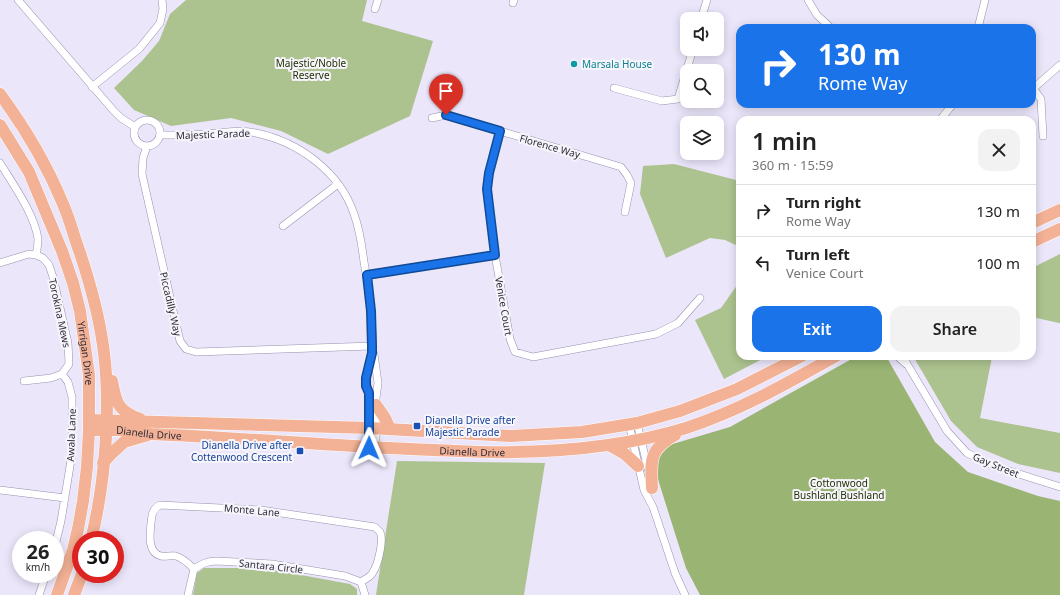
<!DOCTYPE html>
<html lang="en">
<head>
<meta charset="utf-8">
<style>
  :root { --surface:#fff; --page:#f2f2f2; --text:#222; --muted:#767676; --line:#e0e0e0; --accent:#1a73e8 }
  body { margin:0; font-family:"Noto Sans",sans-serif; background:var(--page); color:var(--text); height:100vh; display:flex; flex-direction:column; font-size:15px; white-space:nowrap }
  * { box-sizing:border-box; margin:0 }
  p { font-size:13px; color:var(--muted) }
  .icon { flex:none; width:22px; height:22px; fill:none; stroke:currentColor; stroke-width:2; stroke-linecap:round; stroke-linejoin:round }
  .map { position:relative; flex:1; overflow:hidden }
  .details { position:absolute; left:736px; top:116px; width:300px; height:244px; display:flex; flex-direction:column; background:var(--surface); border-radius:12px; box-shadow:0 2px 10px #0003 }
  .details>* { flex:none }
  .guide { position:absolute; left:736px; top:24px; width:300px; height:84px; border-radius:12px; box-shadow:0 2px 10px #0003; background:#1a73e8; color:#fff; overflow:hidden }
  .buttons { position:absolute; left:680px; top:12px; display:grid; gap:8px }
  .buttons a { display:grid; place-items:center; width:44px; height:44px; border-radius:8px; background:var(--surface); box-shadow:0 2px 10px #0003; font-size:20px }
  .speed { position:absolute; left:12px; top:531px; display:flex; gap:8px; font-size:20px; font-weight:700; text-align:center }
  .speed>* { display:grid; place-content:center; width:52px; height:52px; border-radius:50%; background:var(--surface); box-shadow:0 2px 10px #0003; line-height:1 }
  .speed small { font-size:10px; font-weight:400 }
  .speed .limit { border:6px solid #d22; background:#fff; color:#111 }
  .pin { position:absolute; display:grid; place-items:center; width:34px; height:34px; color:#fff; margin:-41px -17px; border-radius:50% 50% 50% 0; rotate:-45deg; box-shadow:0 0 4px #0007 }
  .pin .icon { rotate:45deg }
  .me { position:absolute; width:44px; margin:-22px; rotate:1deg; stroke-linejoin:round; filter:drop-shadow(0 0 3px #0008) }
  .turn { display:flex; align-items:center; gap:14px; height:84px; padding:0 16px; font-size:18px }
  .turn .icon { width:52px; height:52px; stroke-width:2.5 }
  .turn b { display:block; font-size:28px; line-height:34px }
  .round { display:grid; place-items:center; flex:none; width:42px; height:42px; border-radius:12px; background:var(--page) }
  .head { display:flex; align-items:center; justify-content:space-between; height:68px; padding:0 16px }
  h1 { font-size:24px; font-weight:600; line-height:30px }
  .cta { display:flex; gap:8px; margin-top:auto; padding:8px 16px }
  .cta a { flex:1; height:46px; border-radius:12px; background:var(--accent); color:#fff; font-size:16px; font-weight:600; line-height:46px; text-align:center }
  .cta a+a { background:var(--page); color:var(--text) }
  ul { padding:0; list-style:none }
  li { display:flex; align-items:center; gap:12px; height:52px; padding:0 16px; border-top:1px solid var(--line) }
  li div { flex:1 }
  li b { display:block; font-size:15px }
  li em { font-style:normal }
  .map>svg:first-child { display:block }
</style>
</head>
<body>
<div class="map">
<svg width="1060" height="595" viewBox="0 0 1060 595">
  <rect width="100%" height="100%" fill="#ebe6fa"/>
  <!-- green -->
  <path fill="#adc38f" d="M186 0H367L362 21 433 41 410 116 328 154 281 131 231 118 171 126 134 110 114 88 142 61 159 41 170 14Z
    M674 164 740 181V247L725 240 710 238 666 258 640 194 643 166Z
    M1060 254V323H1059L1032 317V268Z
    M740 281V356H768L724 379 695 320 721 308Z
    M913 356H994L992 357 980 418 1060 433V473L1018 464 977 447 951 421Z
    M397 461 545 463 524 595H376Z
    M204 568H263L350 584 357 589V595H193L197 573Z"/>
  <!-- forest -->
  <path fill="#99b473" d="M857 356H886L935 442 968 472 1038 496 1060 501V595H700L686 568 649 451 730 427Z"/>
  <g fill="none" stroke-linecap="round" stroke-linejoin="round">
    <!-- street casing -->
    <g stroke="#9890af" stroke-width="8">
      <path id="street" d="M18 0 113 110 121 118 135 127
        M808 0 817 15 831 28
        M513 3 514 0
        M375 9 378 0
        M701 19 707 0
        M978 28 985 0
        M92 87 139 49 160 23 163 9 162 0
        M614 88 662 101 678 99 693 49
        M1032 88 1036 86 1060 65
        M1033 88 1041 99 1043 136
        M432 118 446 115 621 167 627 175 631 183 625 212
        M940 120 953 104
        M134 133a13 13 0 1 1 26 0a13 13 0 1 1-26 0Z
        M500 131 489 173 487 189 495 255 510 339 515 352 533 357 656 334 678 323 700 298
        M160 135C175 135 190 135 205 134 222 133 240 129 256 133 299 142 340 172 354 214 360 230 362 246 364 262 367 278 370 296 371 313 371 324 374 341 372 352 369 365 364 380 369 393V448
        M147 146 143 158 142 174 180 341 186 349 196 352 372 346
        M0 163C13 184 35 215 38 239 38 244 37 250 36 255
        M283 226 338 184
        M0 263 29 254 36 255 43 258 49 265 53 277 68 343 69 364 62 374 51 378 24 381
        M367 275 495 255
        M374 354 378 383 376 398V448
        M897 356 906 364
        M904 356 907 364 947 431 967 453 994 466 1060 487
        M637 423 648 469
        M629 424 644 490 653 507 675 573 685 595
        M0 490 65 498
        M55 546 61 521 72 454V397L68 382 62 374
        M194 569C189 564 183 558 176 556 171 555 166 557 161 556 147 553 150 533 151 523 152 515 152 509 160 505L261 510 375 527C376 528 379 531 380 532 384 540 378 565 373 572 371 577 365 579 361 582
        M39 595 46 574
        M188 595 194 569C202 564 207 561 217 561L272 564 345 576 361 582 365 595"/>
    </g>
    <!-- primary casing -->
    <g stroke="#fff" stroke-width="13">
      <g id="primary">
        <path d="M0 94C25 128 47 165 63 204 70 220 74 237 80 253 91 286 100 319 104 353 111 410 105 484 91 540"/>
        <path id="s1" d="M0 125 29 172 62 251 73 283 80 311 89 375V430L87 467 83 501 78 529 73 550 57 595"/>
        <path d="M1032 223 1060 210"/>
        <path d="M1032 242 1060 229"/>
        <path d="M112 381C116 403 118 411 140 419"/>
        <path d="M376 405 385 418 390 429"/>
        <path d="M90 420 370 428 511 436 582 432 637 423 680 411 737 389 802 356"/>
        <path id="s2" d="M89 430H120L151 434C246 438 340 447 434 450 461 451 488 453 515 452 573 451 631 445 686 428 739 411 788 383 836 356"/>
        <path d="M609 445 625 454 638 466"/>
        <path d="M103 463 111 454 124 442 148 435"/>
        <path d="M652 488C651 461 648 450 675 435"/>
        <path d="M74 595 82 574"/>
      </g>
    </g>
    <!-- street -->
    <use href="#street" stroke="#fff" stroke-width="7"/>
    <!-- primary -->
    <use href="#primary" stroke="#f3b195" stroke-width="12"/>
  </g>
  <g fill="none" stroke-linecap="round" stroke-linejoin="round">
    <!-- route casing -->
    <g stroke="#114b97" stroke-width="10">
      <path id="route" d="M369 448V393L366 386V378L372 353V346L371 311 367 275 495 255 487 189 489 173 500 131 446 115"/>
    </g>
    <!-- route -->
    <use href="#route" stroke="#1a73e8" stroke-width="7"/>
  </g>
  <!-- markers -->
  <circle fill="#0f9aa8" stroke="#f7f5fc" stroke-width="1.5" cx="574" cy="64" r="4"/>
  <g fill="#1a4fb4" stroke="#f7f5fc" stroke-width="1.5">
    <rect x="413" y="422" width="8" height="8" rx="2"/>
    <rect x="296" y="447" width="8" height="8" rx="2"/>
  </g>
  <g text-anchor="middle" stroke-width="4" stroke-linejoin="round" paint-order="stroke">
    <!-- park labels -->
    <g font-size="10" fill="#203000" stroke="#f7f5fc">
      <text x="311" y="67">Majestic/Noble<tspan x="311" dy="12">Reserve</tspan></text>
      <text x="839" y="487">Cottonwood<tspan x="839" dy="12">Bushland Bushland</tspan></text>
    </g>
    <!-- culture labels -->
    <g font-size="10" fill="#0d838f" stroke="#f7f5fc" text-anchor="start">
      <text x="582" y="68">Marsala House</text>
    </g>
    <!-- street labels -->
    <g font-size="10" fill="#2f2c38" stroke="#f7f5fc">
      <text transform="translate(213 134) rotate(-2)" y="4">Majestic Parade</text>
      <text transform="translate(550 146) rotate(16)" y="4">Florence Way</text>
      <text transform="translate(171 304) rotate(77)" y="4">Piccadilly Way</text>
      <text transform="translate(504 306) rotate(80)" y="4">Venice Court</text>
      <text transform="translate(60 313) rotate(78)" y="4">Torokina Mews</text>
      <text dy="4" stroke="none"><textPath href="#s1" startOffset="246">Yirrigan Drive</textPath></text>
      <text dy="4" stroke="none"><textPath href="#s2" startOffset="60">Dianella Drive</textPath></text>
      <text transform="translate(71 435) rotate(-88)" y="4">Awala Lane</text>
      <text dy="4" stroke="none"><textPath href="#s2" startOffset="384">Dianella Drive</textPath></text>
      <text transform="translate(996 465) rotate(22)" y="4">Gay Street</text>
      <text transform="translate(252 510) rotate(5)" y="4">Monte Lane</text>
      <text transform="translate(271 566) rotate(6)" y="4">Santara Circle</text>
    </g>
    <!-- transit labels -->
    <g font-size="10" fill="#164399" stroke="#f7f5fc" text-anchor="start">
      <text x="425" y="424">Dianella Drive after<tspan x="425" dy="12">Majestic Parade</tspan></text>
      <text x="292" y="449" text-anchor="end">Dianella Drive after<tspan x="292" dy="12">Cottenwood Crescent</tspan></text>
    </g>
  </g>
</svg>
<div class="buttons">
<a><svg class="icon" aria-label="sound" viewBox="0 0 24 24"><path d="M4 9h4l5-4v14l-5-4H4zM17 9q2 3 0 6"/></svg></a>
<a><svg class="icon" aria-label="search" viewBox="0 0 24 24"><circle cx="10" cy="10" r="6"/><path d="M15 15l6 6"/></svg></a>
<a><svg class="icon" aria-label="layers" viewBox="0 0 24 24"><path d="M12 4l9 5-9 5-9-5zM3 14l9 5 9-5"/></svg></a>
</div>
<div class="speed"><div>26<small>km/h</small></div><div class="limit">30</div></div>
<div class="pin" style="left:446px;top:115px;background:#d93025"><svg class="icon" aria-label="arrive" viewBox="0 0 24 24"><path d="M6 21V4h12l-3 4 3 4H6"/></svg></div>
<svg class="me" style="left:369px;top:448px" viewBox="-20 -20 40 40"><path d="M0-17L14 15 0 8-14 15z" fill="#1a73e8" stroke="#fff" stroke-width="4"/></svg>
<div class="guide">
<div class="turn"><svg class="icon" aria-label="right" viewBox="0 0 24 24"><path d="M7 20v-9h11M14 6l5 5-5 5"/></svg><div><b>130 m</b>Rome Way</div></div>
</div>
<section class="details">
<div class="head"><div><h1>1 min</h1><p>360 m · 15:59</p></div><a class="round"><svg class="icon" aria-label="close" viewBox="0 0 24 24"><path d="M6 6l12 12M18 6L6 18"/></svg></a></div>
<ul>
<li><svg class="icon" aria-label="right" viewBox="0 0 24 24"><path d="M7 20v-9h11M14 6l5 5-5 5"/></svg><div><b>Turn right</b><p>Rome Way</p></div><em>130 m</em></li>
<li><svg class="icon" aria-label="left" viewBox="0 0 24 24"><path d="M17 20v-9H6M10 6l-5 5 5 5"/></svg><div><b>Turn left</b><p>Venice Court</p></div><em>100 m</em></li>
</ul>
<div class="cta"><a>Exit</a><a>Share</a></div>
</section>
</div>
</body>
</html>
